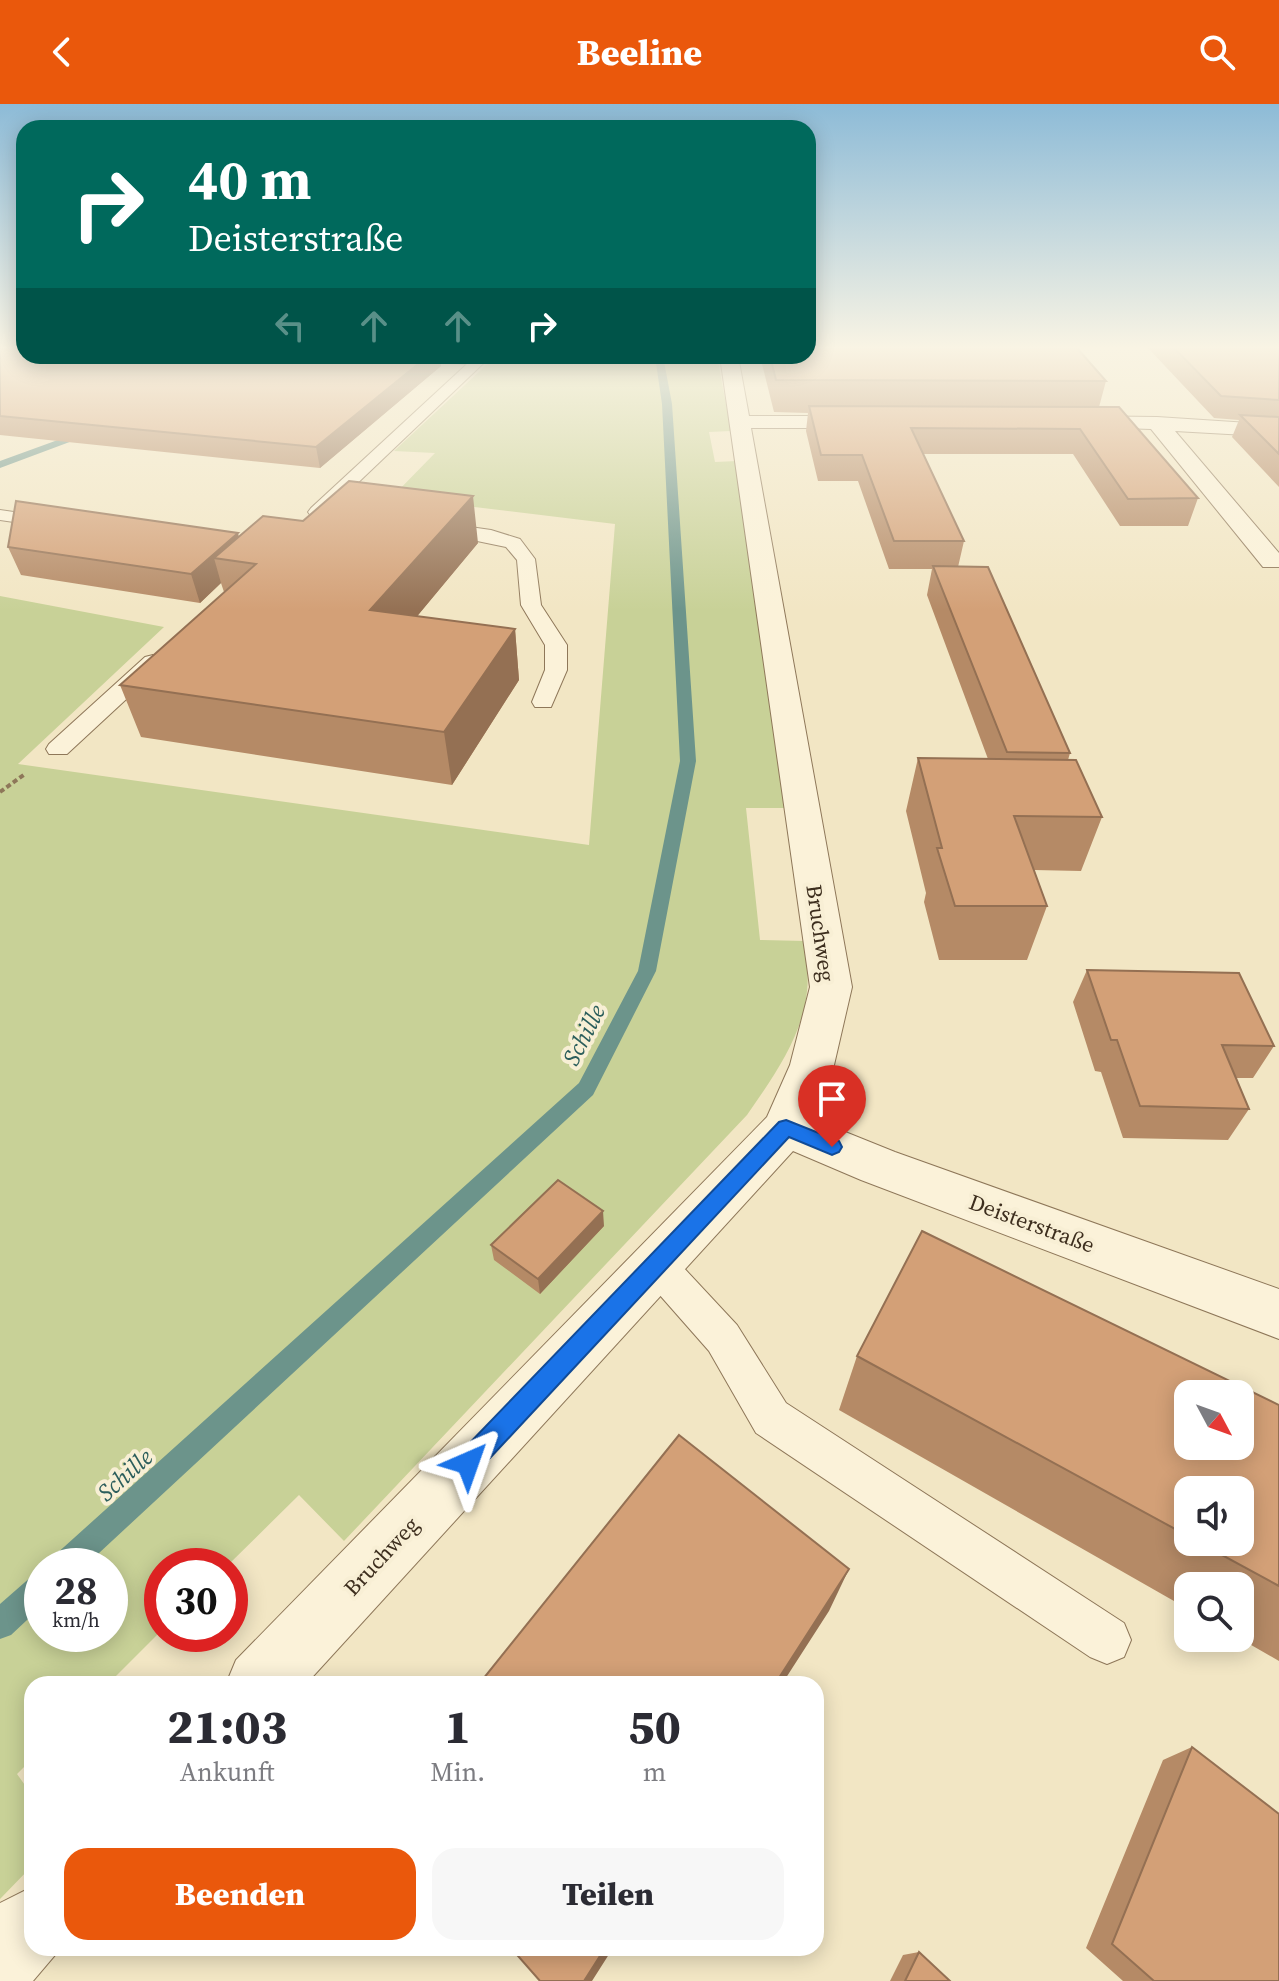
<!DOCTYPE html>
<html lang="de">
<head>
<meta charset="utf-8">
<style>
  :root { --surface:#fff; --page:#f7f7f7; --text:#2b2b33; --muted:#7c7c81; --accent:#ea580c }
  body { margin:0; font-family:"Source Serif 4",serif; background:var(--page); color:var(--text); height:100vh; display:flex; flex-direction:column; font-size:30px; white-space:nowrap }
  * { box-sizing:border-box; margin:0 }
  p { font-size:26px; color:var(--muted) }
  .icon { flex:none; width:44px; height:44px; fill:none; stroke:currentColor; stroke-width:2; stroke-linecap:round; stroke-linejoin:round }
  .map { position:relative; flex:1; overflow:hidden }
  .drawer { position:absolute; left:24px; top:1572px; width:800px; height:280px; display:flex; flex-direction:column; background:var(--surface); border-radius:24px; box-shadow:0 4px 20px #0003 }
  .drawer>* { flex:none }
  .banner { position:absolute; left:16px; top:16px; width:800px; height:244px; border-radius:24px; box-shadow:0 4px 20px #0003; background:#00695c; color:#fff; overflow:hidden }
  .needle { width:52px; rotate:131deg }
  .controls { position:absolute; left:1174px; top:1276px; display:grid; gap:16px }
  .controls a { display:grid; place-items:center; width:80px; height:80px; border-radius:16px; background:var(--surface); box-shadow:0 4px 20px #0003; font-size:40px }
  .speed { position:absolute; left:24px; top:1444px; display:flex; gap:16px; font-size:40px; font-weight:700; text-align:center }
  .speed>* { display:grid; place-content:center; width:104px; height:104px; border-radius:50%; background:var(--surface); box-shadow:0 4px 20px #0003; line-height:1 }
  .speed small { font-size:20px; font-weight:400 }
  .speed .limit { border:12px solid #d22; background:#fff; color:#111 }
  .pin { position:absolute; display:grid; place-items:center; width:68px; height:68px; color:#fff; margin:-82px -34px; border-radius:50% 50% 50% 0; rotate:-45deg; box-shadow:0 0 8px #0007 }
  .pin .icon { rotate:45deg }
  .me { position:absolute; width:88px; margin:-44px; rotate:43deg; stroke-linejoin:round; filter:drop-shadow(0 0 6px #0008) }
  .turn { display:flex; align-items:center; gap:28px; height:168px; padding:0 40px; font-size:36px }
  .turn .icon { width:104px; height:104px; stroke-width:2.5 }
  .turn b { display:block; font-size:56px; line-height:68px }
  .lanes { display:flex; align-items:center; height:76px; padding:0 40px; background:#0003; justify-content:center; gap:40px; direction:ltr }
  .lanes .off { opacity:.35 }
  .eta { display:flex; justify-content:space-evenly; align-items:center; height:136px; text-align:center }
  .eta b { font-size:48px; font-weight:800; line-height:56px }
  .primary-button { display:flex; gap:16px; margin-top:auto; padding:16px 40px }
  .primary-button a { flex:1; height:92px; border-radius:24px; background:var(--accent); color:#fff; font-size:32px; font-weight:800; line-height:92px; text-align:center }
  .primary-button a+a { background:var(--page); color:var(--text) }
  header { display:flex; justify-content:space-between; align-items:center; height:104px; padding:0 40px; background:var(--accent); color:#fff; font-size:36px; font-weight:800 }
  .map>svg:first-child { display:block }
</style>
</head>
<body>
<header><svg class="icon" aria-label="back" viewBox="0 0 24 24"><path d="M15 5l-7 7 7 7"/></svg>Beeline<svg class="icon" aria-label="search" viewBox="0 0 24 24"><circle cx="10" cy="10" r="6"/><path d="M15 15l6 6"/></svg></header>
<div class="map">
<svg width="1279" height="1877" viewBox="0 0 1279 1877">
  <rect width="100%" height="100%" fill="#f2e6c4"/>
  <!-- green -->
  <path fill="#c8d197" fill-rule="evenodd" d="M496 252H717L731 327 709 328 715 358 737 357 787 704H746L760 836 805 837C806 853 809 871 807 887 803 932 772 975 747 1011L344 1437 299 1391 227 1462H162V1526L108 1580H32V1655L17 1670 32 1691V1762L0 1795V492L164 523 18 660 589 741 615 420 392 393 435 349 394 347ZM42 1462H110V1530H42Z"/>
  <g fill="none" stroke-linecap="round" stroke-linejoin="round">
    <!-- stream -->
    <path fill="#6c948b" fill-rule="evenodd" d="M655 252H663L672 300 696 657 656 867 593 991 85 1462H50L54 1452 579 979 638 867 680 657 662 300Z
      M88 325 91 330 0 364V357Z
      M42 1467V1502L11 1531 0 1535V1500L32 1472Z"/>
    <!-- lane casing -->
    <g stroke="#8e7759" stroke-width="2">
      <path id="lane" d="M388 252H491L323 412H311L308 408 311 404 467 260 395 256Z
        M0 406 55 414 64 419 55 424 0 416Z
        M435 418 491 426 520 435 535 455 541 501 567 541V566L551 603H535L532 598 545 566V541L521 501 517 456 506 443 429 427 426 423 429 419Z
        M153 551 164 558 161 563 67 650H49L46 645 49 640 145 553Z
        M656 1143 669 1148 737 1221 786 1299 1124 1519 1131 1536 1124 1553 1107 1560 1090 1553 756 1329 709 1247 643 1172 637 1160 643 1148Z"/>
    </g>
    <!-- street casing -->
    <g stroke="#8e7759" stroke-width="2">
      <path id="street" d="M720 252H738L749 312H866L877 318 866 324H751L852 883 834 961 813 1015 895 1048 1279 1185V1235L861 1076 793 1047 306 1580H226L236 1556 767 1013 790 961 810 883Z
        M1071 312 1157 313 1279 321V333L1175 327 1279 449V463H1263L1151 325 1064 322 1060 318 1064 314Z
        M32 1783V1844H61L33 1877H0V1799Z"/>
    </g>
    <!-- path -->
    <path stroke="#8e7759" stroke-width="4" stroke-dasharray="5 3" stroke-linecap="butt" d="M0 688 25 670"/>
    <!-- lane -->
    <use href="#lane" fill="#fbf2d9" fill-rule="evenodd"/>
    <!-- street -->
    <use href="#street" fill="#fbf2d9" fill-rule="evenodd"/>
  </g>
  <!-- wall -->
  <path fill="#b58a66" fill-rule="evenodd" d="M0 244 441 262 320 364 0 331Z
    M1148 244H1279V383L1232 333 1239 316 1214 314Z
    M760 252H808L1106 277 1099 303 1198 394 1188 422H1120L1073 350H923L964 437 958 463 1070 649 1068 656 1102 713 1081 767 1034 766 1047 802 1027 856H939L924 798 926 789 906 707 918 654 988 655 927 491 932 465H889L858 377H818L806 327 808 309 774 308Z
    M239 433 478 439 417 512 515 525 519 576 452 681 141 633 120 581 224 488 221 479 200 499 21 471 8 443Z
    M1087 866 1274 942 1253 974H1235L1249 1005 1228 1036 1123 1034 1101 968 1095 967 1073 898Z
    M604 1122 540 1190 494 1156 491 1141Z
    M857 1252 1279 1301V1557L1239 1534 1240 1482H1188V1505L839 1306ZM1188 1386 1240 1438H1188Z
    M1192 1643 1279 1877H1123L1086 1844 1163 1656Z
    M919 1848 950 1877H890L903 1851Z"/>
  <!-- shaded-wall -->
  <path fill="#947053" d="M428 252H440L441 262 320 364 316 343Z
    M473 392 478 439 380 557 370 506Z
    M238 429 245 457 214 454 221 479 200 499 191 470Z
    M515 525 519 576 452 681 444 628Z
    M603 1107 604 1122 540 1190 538 1175Z
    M849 1465 829 1507 782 1580H775Z
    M605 1844H613L592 1877H584Z"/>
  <!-- building -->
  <path fill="#d3a077" stroke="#947053" stroke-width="2" fill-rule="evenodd" d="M0 244H24V252H428L316 343 0 312Z
    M808 244H1077L1106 277 776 276 770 252H808Z
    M1174 244H1279V296L1221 292Z
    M809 302 1119 303 1198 394 1128 395 1080 325 911 324 964 437H894L862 351H821Z
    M1240 311 1279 313V350Z
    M349 377 473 392 370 506 515 525 444 628 120 581 256 460 214 454 263 412 303 417Z
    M16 397 238 429 191 470 8 443Z
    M933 462 988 463 1070 649 1007 648Z
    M918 654 1076 656 1102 713 1014 712 1047 802H955L937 744H942Z
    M1087 866 1239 869 1274 942 1222 941 1249 1005 1140 1002 1117 936H1111Z
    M558 1076 603 1107 538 1175 491 1141Z
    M922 1127 1279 1301V1482L1198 1438H1240V1386H1188V1432L857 1252ZM1188 1290H1240V1342H1188Z
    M679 1331 849 1465 775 1580H479Z
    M1192 1643 1279 1710V1877H1154L1112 1840Z
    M511 1844H605L584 1877H540Z
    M919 1848 950 1877H905Z"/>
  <!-- sky -->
  <linearGradient id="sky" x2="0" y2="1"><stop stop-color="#8dbbd7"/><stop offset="0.48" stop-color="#f9f4e4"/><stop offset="1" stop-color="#f9f4e4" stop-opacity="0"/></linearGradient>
  <rect width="1279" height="507" fill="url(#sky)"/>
  <!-- route -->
  <path fill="#1a73e8" stroke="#114b97" stroke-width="2" d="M786 1016 839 1037 842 1043 839 1048 832 1051 789 1033 477 1368 468 1372 459 1368 456 1359 459 1350 779 1018Z"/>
  <g text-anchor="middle" stroke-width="8" stroke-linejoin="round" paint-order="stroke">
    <!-- street labels -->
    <g font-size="22" fill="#3d2e1e" stroke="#f8efd5">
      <text transform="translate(821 829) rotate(82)" y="8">Bruchweg</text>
      <text transform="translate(1032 1119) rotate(20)" y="8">Deisterstraße</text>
      <text transform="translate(381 1452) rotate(-47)" y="8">Bruchweg</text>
    </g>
    <!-- water labels -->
    <g font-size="24" font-style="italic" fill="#2c5e5c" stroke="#f8efd5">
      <text transform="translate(584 931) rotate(-63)" y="8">Schille</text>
      <text transform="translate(125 1371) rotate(-42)" y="8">Schille</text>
    </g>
  </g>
</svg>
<div class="controls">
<a><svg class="needle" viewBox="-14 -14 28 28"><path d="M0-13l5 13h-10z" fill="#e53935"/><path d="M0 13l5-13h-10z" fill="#7c7c81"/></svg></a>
<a><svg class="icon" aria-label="sound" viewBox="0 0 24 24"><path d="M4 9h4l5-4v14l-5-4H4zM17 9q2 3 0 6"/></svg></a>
<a><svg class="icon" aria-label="search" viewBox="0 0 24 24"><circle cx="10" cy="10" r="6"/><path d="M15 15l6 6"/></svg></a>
</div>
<div class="speed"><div>28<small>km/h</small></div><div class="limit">30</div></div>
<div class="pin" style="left:832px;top:1043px;background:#d93025"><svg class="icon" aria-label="arrive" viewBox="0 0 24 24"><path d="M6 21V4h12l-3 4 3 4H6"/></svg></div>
<svg class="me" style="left:468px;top:1359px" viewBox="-20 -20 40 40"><path d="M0-17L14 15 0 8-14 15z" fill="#1a73e8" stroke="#fff" stroke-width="4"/></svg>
<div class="banner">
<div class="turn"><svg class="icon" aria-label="right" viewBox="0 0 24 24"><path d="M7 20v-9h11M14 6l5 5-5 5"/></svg><div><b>40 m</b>Deisterstraße</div></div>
<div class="lanes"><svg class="icon off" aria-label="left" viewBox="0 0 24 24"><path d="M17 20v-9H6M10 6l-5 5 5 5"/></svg><svg class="icon off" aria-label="ahead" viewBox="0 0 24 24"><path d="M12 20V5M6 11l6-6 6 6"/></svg><svg class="icon off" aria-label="ahead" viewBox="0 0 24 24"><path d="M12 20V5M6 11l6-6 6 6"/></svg><svg class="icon" aria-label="right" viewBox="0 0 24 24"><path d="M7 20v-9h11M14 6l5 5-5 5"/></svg></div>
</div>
<section class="drawer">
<div class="eta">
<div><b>21:03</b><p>Ankunft</p></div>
<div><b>1</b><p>Min.</p></div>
<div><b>50</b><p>m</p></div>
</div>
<div class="primary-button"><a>Beenden</a><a>Teilen</a></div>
</section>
</div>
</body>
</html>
